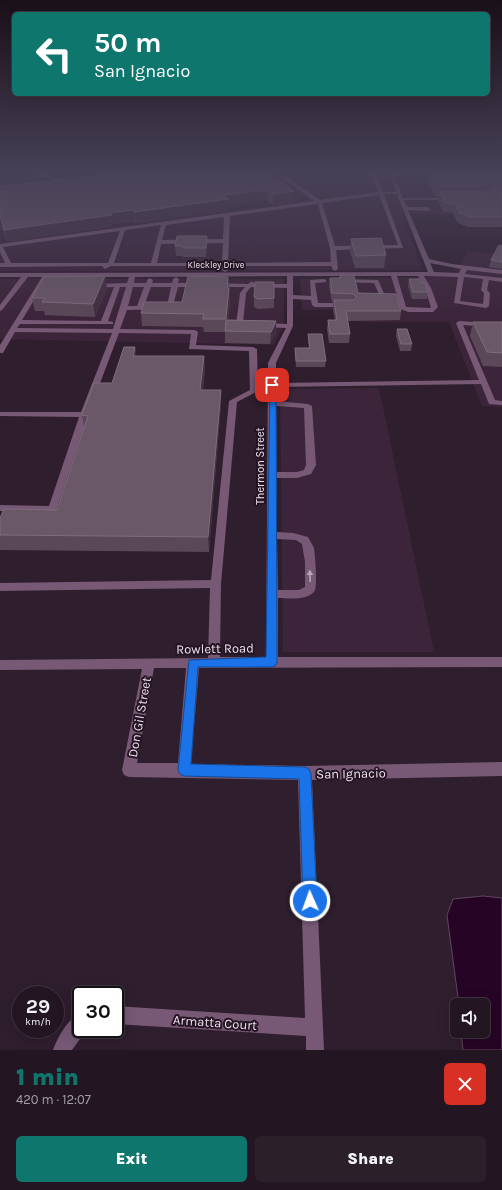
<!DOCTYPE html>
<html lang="en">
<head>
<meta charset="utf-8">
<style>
  :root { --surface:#231622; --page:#2b1f2a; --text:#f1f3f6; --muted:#a39fa5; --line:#403540; --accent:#0f766e }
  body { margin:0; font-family:Karla,sans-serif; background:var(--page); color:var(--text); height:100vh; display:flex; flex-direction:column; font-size:15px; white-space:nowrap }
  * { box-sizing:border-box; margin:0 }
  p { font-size:13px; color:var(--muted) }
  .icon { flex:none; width:22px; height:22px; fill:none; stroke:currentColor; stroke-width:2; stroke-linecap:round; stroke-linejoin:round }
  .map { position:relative; height:1050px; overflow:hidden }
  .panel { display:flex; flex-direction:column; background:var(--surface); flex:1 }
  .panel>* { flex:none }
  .top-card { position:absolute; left:12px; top:12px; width:478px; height:84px; border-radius:6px; box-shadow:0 4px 16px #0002,0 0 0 1px var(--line); background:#0f766e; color:#fff; overflow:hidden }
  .controls { position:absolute; left:450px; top:998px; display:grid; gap:8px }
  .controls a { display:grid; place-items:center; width:40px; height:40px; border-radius:6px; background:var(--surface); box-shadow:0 4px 16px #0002,0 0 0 1px var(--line); font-size:20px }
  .speed { position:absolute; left:12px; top:986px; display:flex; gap:8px; font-size:20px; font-weight:700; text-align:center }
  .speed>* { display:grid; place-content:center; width:52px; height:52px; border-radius:50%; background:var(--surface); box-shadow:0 4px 16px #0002,0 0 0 1px var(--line); line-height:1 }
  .speed small { font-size:10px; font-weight:400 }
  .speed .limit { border:2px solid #111; border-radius:6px; background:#fff; color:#111 }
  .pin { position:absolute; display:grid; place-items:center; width:34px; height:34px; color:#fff; margin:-17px; border-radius:8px; box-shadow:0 2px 6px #0006 }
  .me { position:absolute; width:44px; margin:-22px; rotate:358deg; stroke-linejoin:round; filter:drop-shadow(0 0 3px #0008) }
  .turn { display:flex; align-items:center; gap:14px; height:84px; padding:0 16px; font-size:18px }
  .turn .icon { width:52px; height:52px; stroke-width:2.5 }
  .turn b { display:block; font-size:28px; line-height:34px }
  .round { display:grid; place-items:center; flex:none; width:42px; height:42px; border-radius:6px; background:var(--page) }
  .summary { display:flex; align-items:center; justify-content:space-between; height:68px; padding:0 16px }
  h1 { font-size:24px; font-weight:800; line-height:30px; color:var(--accent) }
  .primary-button { display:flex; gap:8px; margin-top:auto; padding:8px 16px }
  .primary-button a { flex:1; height:46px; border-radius:6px; background:var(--accent); color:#fff; font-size:16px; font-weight:800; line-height:46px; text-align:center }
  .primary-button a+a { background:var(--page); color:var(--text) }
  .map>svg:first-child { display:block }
</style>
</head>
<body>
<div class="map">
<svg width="502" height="1050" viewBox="0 0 502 1050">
  <rect width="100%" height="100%" fill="#2f1e2e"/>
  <!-- built -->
  <path fill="#3c253a" d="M0 171H386L387 174 502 175V215L402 214 423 270 0 271Z
    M467 252 502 253V407L482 406 449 322H362L358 309 302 310 300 279 454 277Z
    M0 279H284V324L274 345 0 339Z
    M379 388 434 652H283L280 389Z"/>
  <!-- water -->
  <path fill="#260425" stroke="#624661" d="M483 896 502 898V1050H463L461 1031H483V1005H459L447 915 453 899Z"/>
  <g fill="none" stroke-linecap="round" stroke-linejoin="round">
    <!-- minor -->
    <path fill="#775975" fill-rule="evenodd" d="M28 171H35L70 183 66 184Z
      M118 171H125L137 176 133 177Z
      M257 171H262L264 174 285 176 320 200 378 192 371 171H375L383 192H396L388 171 444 172 442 174H394L403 198H451L453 199 451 200H404L407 207H428L431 209 428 211 408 210 429 259 452 264 502 270V274L467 270 465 274 502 278V282L489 280 487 290 490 293 489 306 486 308 454 303 458 277 424 276 431 288 438 307 433 312H408L401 309 391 276H293V295L311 296 310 280 324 279 326 280V282L315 283 318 303H346L349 305 346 307H315L312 305 311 300 293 299V326L276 363V383L479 380 456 323 459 321 502 324V328L463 325 495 400 502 401V405L489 404 481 384 276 387V401L308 404 312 406 316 465 311 474 297 478H277V532L293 533 308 537C310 541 312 544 314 548 315 555 318 588 314 592 305 601 289 598 278 598V657H502V667L199 668 191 764 305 766 502 762V776L312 780 324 1050H306V1036L115 1024V1006L305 1018 298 780 129 777 124 775 122 770 142 669 0 670V660L208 658 210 588 0 591V583L211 580 229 401 250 390 249 351 189 349 191 334 119 333 88 415 56 511H0V505L49 506 79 417 0 416V412H81L112 333 15 332 3 353H0V345L42 277H28L2 310 0 311V305L21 277H0V273L428 272 397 194H384L403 248 336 250 338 269 335 271 332 269V266H228V270L225 272 222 270V266H111L105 269 102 266 0 267V263H5L0 252V244L314 201 282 178 261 176ZM379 195 398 245 335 246 322 203ZM318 204 330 248 331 262 228 263 230 216ZM224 217 223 239 162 240 166 225ZM161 225 151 263H114L125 230ZM120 231 108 263H11L3 247ZM223 243 222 263H157L161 244ZM430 263 461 269 459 273 434 272ZM287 276V284H255L252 281 248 284 216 283 213 285 216 287H245L240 293 236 325C239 328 248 328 251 325L243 323 246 293 251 287 287 288V324L264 323 261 325 264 327 286 328 268 363 266 657H220L221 584 237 402 258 391 257 349 253 347 196 345 198 332 195 330 120 329 127 310 172 309 178 287H198L201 285 198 283H178L179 279 176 277 173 279 172 283H152L153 280 150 278 148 279 146 283H134L135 277ZM397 276H418L425 288 431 308 406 307ZM48 277H129L127 283 94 284 91 286 94 288 114 287 101 321 22 320ZM464 277 483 279 481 290 484 293 483 304 460 301ZM120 287H126L113 329 17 328 20 324H113V322L108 321ZM133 287H144L137 306H128ZM151 287H171L167 306H144ZM276 406 304 408 306 465 304 470 297 472H277ZM277 539 296 540 302 544 305 562V587L299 590H278ZM154 668H186L178 763H137Z
      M341 279 378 280 386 298 381 299 374 283 339 282V280Z
      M81 1013V1029H87L72 1050H53C58 1037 67 1019 81 1013Z"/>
  </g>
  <!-- wall -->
  <path fill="#5a4758" d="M429 171H502V227H468L458 223 452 212H444L438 202 439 196H435L427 181Z
    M277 182 294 191V202L273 205 267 200 229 206V210L136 223 134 221 113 224V226L7 242 3 230H0V186Z
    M207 236V245L206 257H183V256H176L175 246Z
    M351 239 386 255 384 268H355L350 251Z
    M502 246V269L489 267 491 260Z
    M340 275 358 293 401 311 400 320 347 321 350 334 349 343H329L327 329 328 320H335L333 309V302H332L329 287 330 278H340Z
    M105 276 107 289 95 317 45 315 44 311H35L32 298Z
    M228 277 230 301 228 320 276 321V333L270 344 225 343V332H204L203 327 142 326 141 313 182 302Z
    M409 279 421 283 428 292 427 299H412L408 286Z
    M274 282V308L258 309 254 307V297Z
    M473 322H502V367L483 366 470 336Z
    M397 329 412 344 411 351H400L396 336Z
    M308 334 326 361 325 367H296L295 355V348H309L308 341Z
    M135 347 136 356H204L205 370 203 390H221V404L209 552 0 550V518L57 510 84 427 82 415 112 383Z"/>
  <!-- shaded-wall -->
  <path fill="#422f41" d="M268 190 267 200 229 206V210L136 223 134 212 224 195Z
    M294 191V202L273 205V194Z
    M133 210 134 221 113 224V226L7 242 4 230Z
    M0 219H1L3 230H0Z
    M207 236V245L206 257V248Z
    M105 276 107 289 95 317 93 304Z
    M229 288 230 301 226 332V319Z
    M276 321V333L270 344 271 332Z
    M135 347 137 361 133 356Z
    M204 356 205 370 201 404 200 390Z
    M221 390V404L209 552 208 537Z"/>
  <!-- building -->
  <path fill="#6a5768" stroke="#7e6d7d" d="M143 171H264L277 182 281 181 294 191 273 194 268 190 224 195 229 199 134 212 133 210 110 213 112 215 4 230 1 219H0V186Z
    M429 171H502V181H482L485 186H437Z
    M491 187H502V217H470L460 213 454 203H445L440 192H489L493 189Z
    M177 236H207L206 248H183V246H175Z
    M381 238 386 255 356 256 351 239Z
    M499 245 502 246V262L491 260Z
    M340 275H354L358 293 396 294 401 311H346L350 334H330L328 320H337L334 300H353L357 297 353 294 332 293 330 278H340Z
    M105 276 93 304 42 302 45 298H32L44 277Z
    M188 276 228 277 227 288H229L226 319H203L204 314 141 313 144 302H182Z
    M409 279H419L421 283H425L428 292H413Z
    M255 282H274V298L258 299 254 297Z
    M226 320 276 321 271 332 225 331Z
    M473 322H502V353L487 352Z
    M397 329H407L412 344H401Z
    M308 334H322L326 361H296L295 348H310Z
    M124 347H135L133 356H204L200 390H221L208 537 0 535V518L4 509 57 510 88 416 82 415 94 383H112Z"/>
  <!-- one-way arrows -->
  <defs><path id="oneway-solid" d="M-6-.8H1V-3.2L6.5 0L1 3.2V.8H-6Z"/></defs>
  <use fill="#b8a4b6" href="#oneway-solid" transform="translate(310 576) rotate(-92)"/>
  <!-- sky -->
  <linearGradient id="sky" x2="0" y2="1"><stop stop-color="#1a1019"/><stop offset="0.54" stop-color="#474157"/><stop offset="1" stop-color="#474157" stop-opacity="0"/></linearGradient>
  <rect width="502" height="318" fill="url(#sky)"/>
  <!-- route -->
  <path fill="#1a73e8" stroke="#114b97" d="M270 383 276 385 277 662 276 665 272 667H198L191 764 305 767 309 769 311 774 317 901 315 906 310 908 305 906 303 901 299 779 184 776 180 774 178 770 189 660 266 657Z"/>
  <g text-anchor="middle" stroke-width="4" stroke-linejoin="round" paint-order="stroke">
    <!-- far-street labels -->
    <g font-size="9" fill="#ede1ec" stroke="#251424">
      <text x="216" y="268">Kleckley Drive</text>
    </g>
    <!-- street labels -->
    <g font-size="11" fill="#ede1ec" stroke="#251424">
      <text transform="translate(260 466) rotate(-90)" y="4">Thermon Street</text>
    </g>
    <!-- near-street labels -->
    <g font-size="13" fill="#ede1ec" stroke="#251424">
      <text transform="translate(215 648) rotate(-1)" y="5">Rowlett Road</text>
      <text transform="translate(139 717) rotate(-80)" y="5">Don Gil Street</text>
      <text transform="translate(351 773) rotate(-1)" y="5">San Ignacio</text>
      <text transform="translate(215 1022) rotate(4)" y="5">Armatta Court</text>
    </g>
  </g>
</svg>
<div class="controls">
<a><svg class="icon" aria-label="sound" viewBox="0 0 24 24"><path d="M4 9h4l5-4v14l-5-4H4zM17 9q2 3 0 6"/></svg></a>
</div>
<div class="speed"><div>29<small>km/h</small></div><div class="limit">30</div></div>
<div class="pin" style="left:272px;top:385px;background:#d93025"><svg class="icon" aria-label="arrive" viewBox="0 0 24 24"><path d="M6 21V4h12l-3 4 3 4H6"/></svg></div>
<svg class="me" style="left:310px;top:901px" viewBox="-20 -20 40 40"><circle r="17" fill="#1a73e8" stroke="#fff" stroke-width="3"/><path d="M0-11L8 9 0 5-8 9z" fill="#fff"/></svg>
<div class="top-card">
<div class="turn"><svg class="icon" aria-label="left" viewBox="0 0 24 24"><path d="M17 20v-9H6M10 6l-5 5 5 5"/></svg><div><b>50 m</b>San Ignacio</div></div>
</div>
</div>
<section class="panel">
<div class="summary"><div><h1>1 min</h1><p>420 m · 12:07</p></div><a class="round" style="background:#d93025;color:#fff"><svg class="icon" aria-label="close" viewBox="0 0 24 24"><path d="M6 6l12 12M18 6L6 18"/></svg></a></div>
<div class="primary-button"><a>Exit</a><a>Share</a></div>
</section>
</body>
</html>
